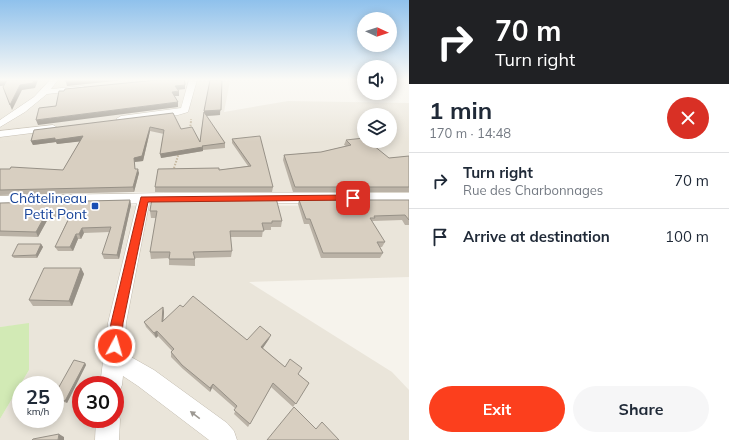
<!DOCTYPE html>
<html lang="en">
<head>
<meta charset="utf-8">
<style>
  :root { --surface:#fff; --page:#f6f6f7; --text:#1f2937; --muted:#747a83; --line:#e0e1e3; --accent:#fc3f1d }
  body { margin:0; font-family:Mulish,sans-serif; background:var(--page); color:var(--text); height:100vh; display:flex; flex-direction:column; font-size:15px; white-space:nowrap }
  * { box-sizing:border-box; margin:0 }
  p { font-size:13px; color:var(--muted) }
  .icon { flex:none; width:22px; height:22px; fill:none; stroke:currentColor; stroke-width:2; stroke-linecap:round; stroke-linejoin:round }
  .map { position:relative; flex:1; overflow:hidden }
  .sheet { display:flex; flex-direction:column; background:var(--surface); width:320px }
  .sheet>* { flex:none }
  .guide { background:#202124; color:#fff; overflow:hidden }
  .needle { width:26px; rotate:93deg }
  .tools { position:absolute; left:357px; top:12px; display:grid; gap:8px }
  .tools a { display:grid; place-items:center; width:40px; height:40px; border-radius:50%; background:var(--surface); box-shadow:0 2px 10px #0003; font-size:20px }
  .speed { position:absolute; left:12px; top:376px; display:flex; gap:8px; font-size:20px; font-weight:700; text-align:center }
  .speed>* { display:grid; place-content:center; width:52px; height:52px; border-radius:50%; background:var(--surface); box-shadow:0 2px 10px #0003; line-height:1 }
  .speed small { font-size:10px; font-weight:400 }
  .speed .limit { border:6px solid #d22; background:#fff; color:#111 }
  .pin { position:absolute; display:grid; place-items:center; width:34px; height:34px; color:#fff; margin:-17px; border-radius:8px; box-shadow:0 2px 6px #0006 }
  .me { position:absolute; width:44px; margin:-22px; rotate:6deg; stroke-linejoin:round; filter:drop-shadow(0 0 3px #0008) }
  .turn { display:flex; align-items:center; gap:14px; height:84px; padding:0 20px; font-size:18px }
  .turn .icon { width:52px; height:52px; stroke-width:2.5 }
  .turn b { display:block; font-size:28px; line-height:34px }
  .round { display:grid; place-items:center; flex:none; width:42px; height:42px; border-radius:21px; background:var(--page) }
  .head { display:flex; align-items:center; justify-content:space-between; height:68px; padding:0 20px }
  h1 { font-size:24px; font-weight:700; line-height:30px }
  .cta { display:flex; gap:8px; margin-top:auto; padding:8px 20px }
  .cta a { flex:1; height:46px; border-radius:24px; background:var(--accent); color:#fff; font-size:16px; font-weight:700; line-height:46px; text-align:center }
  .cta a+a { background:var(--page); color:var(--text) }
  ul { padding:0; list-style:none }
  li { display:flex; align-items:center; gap:12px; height:56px; padding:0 20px; border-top:1px solid var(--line) }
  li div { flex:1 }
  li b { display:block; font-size:15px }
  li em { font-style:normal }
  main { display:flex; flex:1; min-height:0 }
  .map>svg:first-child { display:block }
</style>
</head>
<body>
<main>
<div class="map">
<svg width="409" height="440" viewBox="0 0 409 440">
  <rect width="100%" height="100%" fill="#f6f3ec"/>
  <!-- residential -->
  <path fill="#eae5da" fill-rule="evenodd" d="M0 80 230 81 224 112 288 101 409 103V192H0ZM364 115H390V141H364Z
    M0 205 409 206V277L249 282 392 372 409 390V440H0V419L29 370V324L0 327ZM21 385H55V419H21ZM81 385H115V419H81Z"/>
  <!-- green -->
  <path fill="#d2eab5" d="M29 323V370L0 419V327Z"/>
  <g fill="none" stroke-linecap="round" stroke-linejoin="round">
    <!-- minor casing -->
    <g stroke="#c2bbae" stroke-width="1">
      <path id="minor" d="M50 80H58L51 89 83 86 87 88 83 90 47 94 25 112 0 127V120L34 97Z
        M189 80H197L188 112 178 115 121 122 116 119 121 116 181 108Z
        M53 125 58 128 56 130 0 137V131Z
        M144 195 149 196 150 199 126 323 124 353 154 370 227 423 234 431 237 440H209L138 386 123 376 122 385 119 393 115 394V385H100L108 323 138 199 139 196Z
        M115 410 120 419 119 440H95L96 419H115Z"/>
    </g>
    <!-- tertiary casing -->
    <g stroke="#c2bbae" stroke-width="1">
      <path id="tertiary" d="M164 193H409V203H164L0 206V196Z"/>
    </g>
    <!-- path-far1 -->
    <path stroke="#c4b79f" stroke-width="1.5" stroke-dasharray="1 1" stroke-linecap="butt" d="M191 122V118"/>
    <!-- path -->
    <path stroke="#c4b79f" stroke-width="2" stroke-dasharray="1.5 1.5" stroke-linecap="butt" d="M190 129 191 121
      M173 171 179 153"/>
    <!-- minor -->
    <use href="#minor" fill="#fff" fill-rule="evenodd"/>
    <!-- tertiary -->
    <use href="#tertiary" fill="#fff" fill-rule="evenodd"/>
  </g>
  <!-- wall -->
  <path fill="#bab2a6" d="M204 111 220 115 206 116 225 143V148L203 150V151L161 158 164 134 150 131 143 161 134 162 135 169 139 173 134 192 0 195V169L63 170 80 141 57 144 56 142 33 145 31 141 173 113 181 129 200 142Z
    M232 139 273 187 272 192H155V187L219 170 248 166 232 143Z
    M346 140 389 158 409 156V192H293L283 160 284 155 321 152 346 146 344 145Z
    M152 198 282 221 281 227H271V230H263L262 237H230L232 251 231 257 195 258V266L169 265V258L151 259 150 252 156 218H151L150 211Z
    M130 200 131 205 119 259H104L102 254 110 232 84 233 81 239H78L73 251H58L55 247 69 217H49L38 237 0 236V203Z
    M299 200H409V225H405L402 220 373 221 372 222 385 242 382 247H380L383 253 380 258H321L309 224H304L298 204Z
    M41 244 43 247 37 258H14L12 256Z
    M81 268 84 274 72 306H33L29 300Z
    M163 307 164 312 163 321 183 307 247 340 269 339 263 348 285 367 298 374 309 383 293 407 271 387 248 427 234 414 236 409 212 388 210 392 183 369 171 357V352L172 351 158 336 156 338 146 327 144 322Z
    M85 363 86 365 67 403 55 399V394Z"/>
  <!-- shaded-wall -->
  <path fill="#979187" d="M7 80 10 85 0 86V81Z
    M34 80H38L35 88 22 90 12 110 10 105 20 85Z
    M84 80H124L67 86 66 82Z
    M222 80 220 115 204 116V111Z
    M185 83V89L176 90 175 86Z
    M179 91V96H172V92Z
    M178 102V107L38 125 36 120Z
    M150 127V131L143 161 134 162 135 173 134 158Z
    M83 136 84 141 57 144 56 142 33 145 31 141 55 138Z
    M203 147V151L161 158 160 154Z
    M138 169 139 173 134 192 133 187Z
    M130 200 131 205 119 259 117 255Z
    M47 212 49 217 38 237 36 232Z
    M82 228 84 233 81 239 79 234Z
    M76 234 78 239 73 251 70 247Z
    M41 244 43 247 37 258 36 255Z
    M81 268 84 274 72 306 69 301Z
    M163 307 164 312 163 327 162 322Z
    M157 331 158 336 156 338 154 333Z
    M271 335 269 339 260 352 261 347Z
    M85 363 86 365 67 403 65 401Z
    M213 384 212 388 210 392V388Z
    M59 434 64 437V440H58Z"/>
  <!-- building -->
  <path fill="#d8cfc1" stroke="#979187" d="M0 80H34L33 83 20 85 10 105 3 87 7 80 0 81Z
    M66 80H84L66 82Z
    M157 80H184L185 83V85L175 86 179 91 172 92 178 102 36 120 39 108 56 106 59 91H64L65 89Z
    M210 80H222L221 110 204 111Z
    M204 112 225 143 202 146 203 147 160 154 164 130 150 127 142 156 134 158 135 169H138L133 187 0 190V169H10L11 167 63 170 83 136 55 140V138L31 141 34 130 173 113 181 129 192 127 200 142Z
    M260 136 273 187H155L158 169 219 168V170L251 166 232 139Z
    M364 138V141H368L389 158 409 156V187H295L284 155 321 152 351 145 346 140Z
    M152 198H276L282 221H272V223H262L264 231H230L232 251 193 252 195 259H169L170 252H150L157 211H150Z
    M130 200 117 255 102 254 111 227 82 228 79 234H76L70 247H55L72 212H47L36 232 0 231V203Z
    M299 200H409V220L405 215 374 216 375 218H370L385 242H377L383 253H323L310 219H306Z
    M18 244H41L36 255 12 256Z
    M44 268H81L69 301 29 300Z
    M193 296 247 340 260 326 271 335 261 347 285 367 290 359 302 368 298 374 309 383 296 404 273 383 250 424 234 410 237 406 213 384 210 388 182 365 171 352 174 349 157 331 154 333 144 322 163 307 162 322 180 305 183 307Z
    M74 360 85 363 65 401 55 398V394Z
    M294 407 316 429 322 422 339 440H267Z
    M59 434 58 440H32L33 439Z"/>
  <!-- one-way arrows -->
  <defs><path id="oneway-solid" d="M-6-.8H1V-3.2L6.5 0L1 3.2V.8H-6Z"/></defs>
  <use fill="#9c9892" href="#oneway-solid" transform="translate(195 415) rotate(-143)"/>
  <!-- sky -->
  <linearGradient id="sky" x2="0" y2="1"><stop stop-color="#8fc1ec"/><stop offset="0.56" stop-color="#fbfaf6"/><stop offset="1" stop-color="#fbfaf6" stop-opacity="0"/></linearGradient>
  <rect width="409" height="142" fill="url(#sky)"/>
  <!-- route -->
  <path fill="#fc3f1d" stroke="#a42913" d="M353 195 357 198 356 200 148 202 123 323 121 346 119 351 115 353 110 351 108 346 111 323 141 197Z"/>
  <!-- markers -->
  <rect fill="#1a4fb4" stroke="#fff" stroke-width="1.5" x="91" y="202" width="8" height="8" rx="2"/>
  <g text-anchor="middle" stroke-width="4" stroke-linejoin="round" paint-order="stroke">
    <!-- transit labels -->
    <g font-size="14" fill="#164399" stroke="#fff" text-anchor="end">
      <text x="87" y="203">Châtelineau<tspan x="87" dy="16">Petit Pont</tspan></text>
    </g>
  </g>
</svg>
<div class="tools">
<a><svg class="needle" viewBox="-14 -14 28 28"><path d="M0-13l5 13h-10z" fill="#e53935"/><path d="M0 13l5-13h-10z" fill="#747a83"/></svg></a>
<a><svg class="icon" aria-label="sound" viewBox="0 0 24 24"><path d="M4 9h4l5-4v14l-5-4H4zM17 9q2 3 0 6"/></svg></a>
<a><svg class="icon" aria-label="layers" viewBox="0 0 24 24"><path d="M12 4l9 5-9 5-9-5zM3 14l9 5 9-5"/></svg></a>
</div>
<div class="speed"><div>25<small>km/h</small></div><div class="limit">30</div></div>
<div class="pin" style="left:353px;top:198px;background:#d93025"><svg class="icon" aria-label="arrive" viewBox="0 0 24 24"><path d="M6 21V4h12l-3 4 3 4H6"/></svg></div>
<svg class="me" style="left:115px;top:346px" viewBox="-20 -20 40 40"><circle r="17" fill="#fc3f1d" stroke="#fff" stroke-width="3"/><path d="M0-11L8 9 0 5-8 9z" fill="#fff"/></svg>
</div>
<section class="sheet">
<div class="guide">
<div class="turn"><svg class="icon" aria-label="right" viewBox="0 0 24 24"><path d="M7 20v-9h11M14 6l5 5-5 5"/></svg><div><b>70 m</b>Turn right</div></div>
</div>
<div class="head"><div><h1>1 min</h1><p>170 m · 14:48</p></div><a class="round" style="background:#d93025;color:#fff"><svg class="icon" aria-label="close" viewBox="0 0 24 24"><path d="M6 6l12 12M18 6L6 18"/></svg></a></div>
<ul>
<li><svg class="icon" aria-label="right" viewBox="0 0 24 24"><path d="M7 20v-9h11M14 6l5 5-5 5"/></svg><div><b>Turn right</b><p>Rue des Charbonnages</p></div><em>70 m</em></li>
<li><svg class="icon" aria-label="arrive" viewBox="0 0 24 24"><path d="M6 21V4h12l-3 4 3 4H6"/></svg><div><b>Arrive at destination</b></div><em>100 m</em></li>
</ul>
<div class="cta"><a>Exit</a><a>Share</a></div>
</section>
</main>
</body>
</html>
